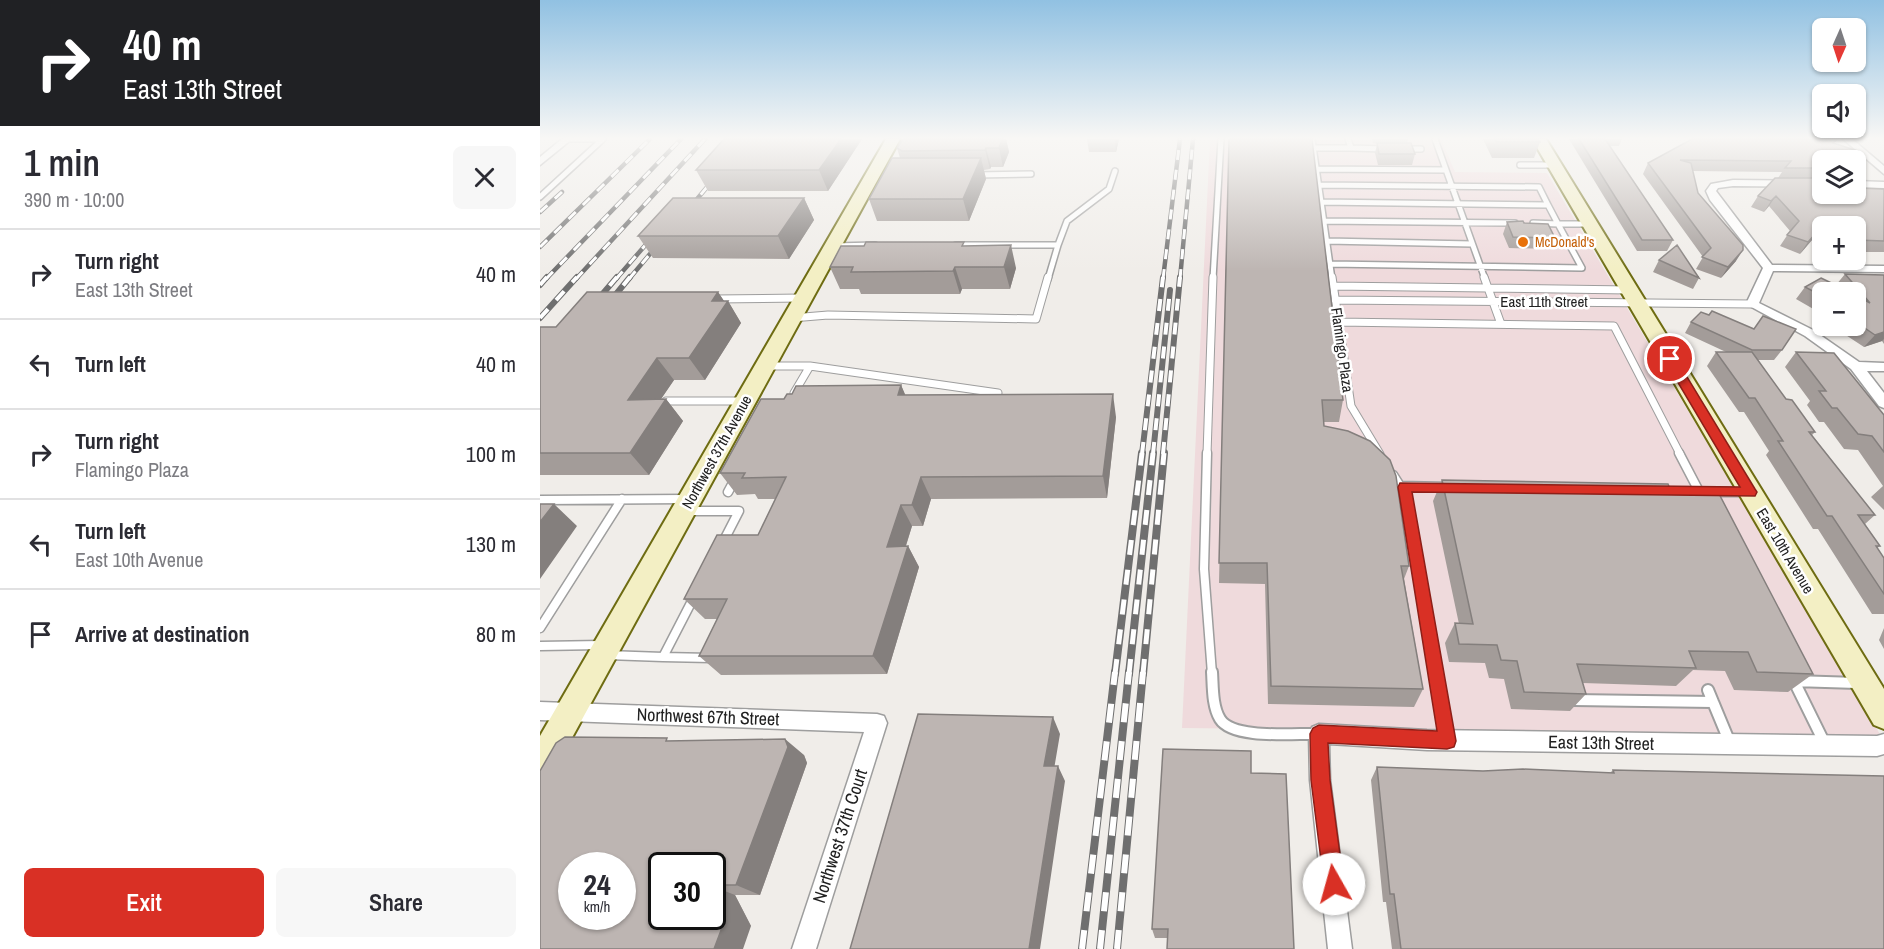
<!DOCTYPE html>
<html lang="en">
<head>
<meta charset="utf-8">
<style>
  :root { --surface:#fff; --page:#f7f7f7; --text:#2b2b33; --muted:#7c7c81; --line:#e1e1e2; --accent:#d93025 }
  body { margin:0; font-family:"Archivo Narrow",sans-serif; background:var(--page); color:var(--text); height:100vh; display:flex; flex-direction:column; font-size:22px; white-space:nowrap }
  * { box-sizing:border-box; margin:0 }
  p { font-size:20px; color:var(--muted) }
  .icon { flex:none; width:33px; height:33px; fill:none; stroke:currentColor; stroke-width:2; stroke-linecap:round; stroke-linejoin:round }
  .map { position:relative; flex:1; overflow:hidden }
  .details { display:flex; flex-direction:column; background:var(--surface); width:540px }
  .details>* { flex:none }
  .guide { background:#202124; color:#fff; overflow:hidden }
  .needle { width:39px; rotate:183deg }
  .tools { position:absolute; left:1272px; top:18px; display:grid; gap:12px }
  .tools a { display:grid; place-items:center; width:54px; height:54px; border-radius:9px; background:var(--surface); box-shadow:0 2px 4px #0004; font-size:30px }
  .speed { position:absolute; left:18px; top:852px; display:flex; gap:12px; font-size:30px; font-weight:700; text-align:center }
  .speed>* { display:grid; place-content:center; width:78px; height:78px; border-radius:50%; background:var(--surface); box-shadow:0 2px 4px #0004; line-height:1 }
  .speed small { font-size:15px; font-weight:400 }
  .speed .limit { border:3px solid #111; border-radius:9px; background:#fff; color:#111 }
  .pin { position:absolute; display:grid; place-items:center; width:51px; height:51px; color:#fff; margin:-26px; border:3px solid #fff; border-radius:50%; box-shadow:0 2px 6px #0007 }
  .me { position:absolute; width:66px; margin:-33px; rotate:353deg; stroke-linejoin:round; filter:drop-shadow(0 0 4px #0008) }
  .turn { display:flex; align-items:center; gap:21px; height:126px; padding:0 24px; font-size:27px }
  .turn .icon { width:78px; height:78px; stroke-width:2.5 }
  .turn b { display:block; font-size:42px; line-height:51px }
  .round { display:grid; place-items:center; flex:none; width:63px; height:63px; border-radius:9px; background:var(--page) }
  .overview { display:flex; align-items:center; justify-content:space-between; height:102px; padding:0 24px }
  h1 { font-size:36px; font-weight:600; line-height:45px }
  .button { display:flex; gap:12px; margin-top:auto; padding:12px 24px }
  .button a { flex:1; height:69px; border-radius:9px; background:var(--accent); color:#fff; font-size:24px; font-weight:600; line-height:69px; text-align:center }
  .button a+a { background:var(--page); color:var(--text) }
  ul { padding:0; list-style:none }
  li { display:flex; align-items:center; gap:18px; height:90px; padding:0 24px; border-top:2px solid var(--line) }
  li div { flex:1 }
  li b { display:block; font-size:22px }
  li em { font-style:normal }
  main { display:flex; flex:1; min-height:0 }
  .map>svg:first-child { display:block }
</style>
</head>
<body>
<main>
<section class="details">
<div class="guide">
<div class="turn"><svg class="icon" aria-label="right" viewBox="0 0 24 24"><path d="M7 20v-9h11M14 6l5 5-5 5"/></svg><div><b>40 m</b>East 13th Street</div></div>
</div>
<div class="overview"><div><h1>1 min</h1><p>390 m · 10:00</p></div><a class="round"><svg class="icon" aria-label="close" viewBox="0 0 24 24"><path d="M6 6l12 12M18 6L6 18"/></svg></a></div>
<ul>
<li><svg class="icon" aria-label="right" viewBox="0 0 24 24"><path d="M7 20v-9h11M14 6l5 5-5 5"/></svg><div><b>Turn right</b><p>East 13th Street</p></div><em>40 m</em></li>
<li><svg class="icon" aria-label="left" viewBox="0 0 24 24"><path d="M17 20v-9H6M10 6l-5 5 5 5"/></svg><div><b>Turn left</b></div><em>40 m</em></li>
<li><svg class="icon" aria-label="right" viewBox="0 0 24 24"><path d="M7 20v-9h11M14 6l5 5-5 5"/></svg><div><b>Turn right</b><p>Flamingo Plaza</p></div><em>100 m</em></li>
<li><svg class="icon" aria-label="left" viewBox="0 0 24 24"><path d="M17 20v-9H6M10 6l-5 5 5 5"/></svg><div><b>Turn left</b><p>East 10th Avenue</p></div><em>130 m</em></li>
<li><svg class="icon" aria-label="arrive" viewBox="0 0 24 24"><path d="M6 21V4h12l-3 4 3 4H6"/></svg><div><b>Arrive at destination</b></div><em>80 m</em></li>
</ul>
<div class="button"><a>Exit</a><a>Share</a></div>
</section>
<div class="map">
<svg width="1344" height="949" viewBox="0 0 1344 949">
  <rect width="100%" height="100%" fill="#f0ede9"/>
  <!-- commercial -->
  <path fill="#efdadc" d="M670 139H901L915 172 1007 173 1341 736 642 728Z"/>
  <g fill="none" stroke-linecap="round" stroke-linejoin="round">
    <!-- lane-far3 casing -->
    <g stroke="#9e9e9e" stroke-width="8">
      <path id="lane-far3" d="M772 139 792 279
        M895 139 945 279
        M773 148H811L808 139
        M811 148 845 149
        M863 149H881
        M980 165H1015
        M776 169 906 170
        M435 175 491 174
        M778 185 999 187 1008 205
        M0 197 63 139H27
        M781 202 1008 205 1018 224H1049
        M784 221 975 223
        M787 241 932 244
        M416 245H518L508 279
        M518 245 527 221 569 189 575 171
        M294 246 335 245
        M790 264 1042 268 1018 224 993 223
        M673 279 681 139"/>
    </g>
    <!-- lane-far2 casing -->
    <g stroke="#9e9e9e" stroke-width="9">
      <path id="lane-far2" d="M792 277 811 406 840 454
        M944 277 961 324
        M793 286 1089 290
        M175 299 261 298
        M795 300 1212 304
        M252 318 288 315 496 319 508 277
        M798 322 1074 326 1140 454
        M226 366H270L254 393
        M270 366 458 393
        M126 401H203
        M667 454 673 277"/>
    </g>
    <!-- lane-far1 casing -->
    <g stroke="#9e9e9e" stroke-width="11">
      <path id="lane-far1" d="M667 453 664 569 672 674
        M1139 453 1162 497
        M853 475 860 486 909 487
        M865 487 896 674
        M188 492 195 479
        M1170 492H1206
        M0 500 146 499
        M148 511H199L182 544
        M154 597 123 657 171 658
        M0 628 82 499
        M0 646 61 645
        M67 655 123 657"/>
    </g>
    <!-- lane casing -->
    <g stroke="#9e9e9e" stroke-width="14">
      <path id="lane" d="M672 672C673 686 672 706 680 719 693 740 756 733 779 734
        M896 672 907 740
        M1252 677 1285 744
        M1254 681 1317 683
        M1168 690 1190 743
        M1034 700 1173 702"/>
    </g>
    <!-- street casing -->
    <g stroke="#9e9e9e" stroke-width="3">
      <path id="street" d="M22 139H32L0 165V157Z
        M1303 139H1312L1344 166V174Z
        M1193 180 1282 181V187L1193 186 1178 188 1176 191 1232 265 1344 266V272L1233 271 1219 303 1273 330 1319 362 1344 363V371H1327L1344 393V408L1339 406 1311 369 1265 336 1206 304 1223 268 1170 200 1166 191 1171 184Z
        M1316 181 1344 182V188L1316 187Z
        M0 702 337 714 344 716 347 723 276 949H252L324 732 0 720Z
        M779 724 887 730 1337 736 1344 734V754L1337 756 887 750 789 744 790 780 812 949H788L770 780 769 734 772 727Z"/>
    </g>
    <!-- secondary casing -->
    <g stroke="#6e6c12" stroke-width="4">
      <path id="secondary" d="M346 139H360L11 776 0 780V736Z
        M992 139H1006L1344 689V729L1334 725Z"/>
    </g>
    <!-- lane-far3 -->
    <use href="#lane-far3" stroke="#fff" stroke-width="5"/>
    <!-- lane-far2 -->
    <use href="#lane-far2" stroke="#fff" stroke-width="7"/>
    <!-- lane-far1 -->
    <use href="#lane-far1" stroke="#fff" stroke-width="8"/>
    <!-- lane -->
    <use href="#lane" stroke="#fff" stroke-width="10"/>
    <!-- street -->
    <use href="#street" fill="#fff" fill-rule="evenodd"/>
    <!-- secondary -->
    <use href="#secondary" fill="#f3efc4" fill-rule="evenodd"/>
    <!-- rail-far3 casing -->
    <g stroke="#6f6f6f" stroke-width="4.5">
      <path id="rail-far3" d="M148 210 177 175
        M0 212 22 192
        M0 247 110 139
        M6 279 141 139
        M36 279 165 139
        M76 279 115 234
        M89 279 120 242
        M623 279 640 139
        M640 279 653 139"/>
    </g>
    <!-- rail-far2 casing -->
    <g stroke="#6f6f6f" stroke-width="6">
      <path id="rail-far2" d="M0 285 7 277
        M54 304 77 277
        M68 304 90 277
        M0 318 37 277
        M602 454 623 277
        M613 454 630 290
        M623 454 640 277"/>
    </g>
    <!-- rail-far1 casing -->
    <g stroke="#6f6f6f" stroke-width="8">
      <path id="rail-far1" d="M575 674 602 453
        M589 674 613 453
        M603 674 624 453"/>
    </g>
    <!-- rail casing -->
    <g stroke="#6f6f6f" stroke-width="8">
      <path id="rail" d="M542 949 575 672
        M560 949 589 672
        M577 949 603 672"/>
    </g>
    <!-- rail-far3 -->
    <use href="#rail-far3" stroke="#fff" stroke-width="3" stroke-dasharray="10" stroke-linecap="butt"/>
    <!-- rail-far2 -->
    <use href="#rail-far2" stroke="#fff" stroke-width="4" stroke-dasharray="12" stroke-linecap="butt"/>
    <!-- rail-far1 -->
    <use href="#rail-far1" stroke="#fff" stroke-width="5" stroke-dasharray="15" stroke-linecap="butt"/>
    <!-- rail -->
    <use href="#rail" stroke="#fff" stroke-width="6" stroke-dasharray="19" stroke-linecap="butt"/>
  </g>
  <!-- wall -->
  <path fill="#a39c99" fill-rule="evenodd" d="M184 139H322L288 191H168L156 170Z
    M466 139 469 152 463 167H451L450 169 444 170 446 179 429 221H337L329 199 360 158 357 148Z
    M547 139H579L576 152H549Z
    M689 139 803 400 799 422H784V426L869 566 864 579 883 689 874 707 728 704 725 584 679 583Z
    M832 139H868L867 143 875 154 872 165H838L835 153 837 144 833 143Z
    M943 139H998L1000 142 994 158H952Z
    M1029 139H1082L1079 146H1070L1133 240 1127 251H1097Z
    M1296 144 1322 156 1316 165V160H1282V194L1344 189V252H1316V226H1282V238L1278 233 1260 254 1240 246 1250 231 1229 206 1224 212 1211 207 1218 196 1238 178 1242 172 1152 171 1158 193 1196 261 1181 278 1156 269 1163 257 1103 174 1108 163Z
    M264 198 274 220 249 259 113 258 98 236Z
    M967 222 984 223 1015 238 1010 249 969 248 963 234Z
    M425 246 476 268 470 289H422L420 294H321L319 289H300L290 267Z
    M1119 260 1159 278 1153 289 1113 272Z
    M1305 274 1344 275V344L1342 341 1324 347 1295 328 1297 326H1316V292H1282V314L1256 299 1265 287 1296 285Z
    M178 292 184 301H188L201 323 165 380H134L121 399H126L143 421 109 475H0V327H16Z
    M1151 322 1242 350 1234 360H1218L1246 399 1275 432 1272 435 1335 515 1325 524 1340 546 1337 548 1344 558V614H1332L1278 529H1273L1226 455 1229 451 1204 412H1199L1167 366 1176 352H1186L1145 333Z
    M1256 352 1344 415V510L1331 497 1343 486 1318 450 1304 449 1284 422H1279L1267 405 1270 401 1245 367Z
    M361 385 365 395 576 417 567 498 391 499 383 526H372L366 546H368L379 567 347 674 181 675 159 656 177 619H165L144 599 218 535 235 499H218L215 494 197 495 180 473 244 399Z
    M902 480 1130 489 1273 674 1248 692 1194 690 1185 671 1153 670 1136 686 1043 683 1046 694 1030 711 971 709 964 679 949 678 945 663 909 662 905 643 915 623 919 624 893 501Z
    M1344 628V649L1339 640Z
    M132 741 264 755 267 763 220 895H195L211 926 0 949ZM172 866V916H122Z
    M837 767 943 771 1070 773 1073 770 1344 949H852L846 902H843L831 780Z
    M711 773 628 938H615L612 929Z"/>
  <!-- shaded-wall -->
  <path fill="#847f7d" d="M301 139H322L288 191 279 170Z
    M462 139H466L469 152 463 167 459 148Z
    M575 139H579L576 152Z
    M446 148 451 167 450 169 445 150Z
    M441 158 446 179 429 221 423 199Z
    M1236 196 1229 206 1224 212 1231 201Z
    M264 198 274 220 249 259 238 236Z
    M1286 222 1278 233 1260 254 1268 242Z
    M471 245 476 268 470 289 464 267Z
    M1203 250 1196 261 1181 278 1188 267Z
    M415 267 422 289 420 294 413 271Z
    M178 292 186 304 188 301 201 323 165 380 149 358 172 301Z
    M1344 332V339L1342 341 1324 347 1335 335Z
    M117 358 134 380 106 421 88 400Z
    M361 385 371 408 358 395Z
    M573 394 576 417 567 498 563 476Z
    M126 399 143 421 109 475 90 453Z
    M381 477 391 499 383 526 372 505Z
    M14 504 37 526 0 579V522Z
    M361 505 372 526 359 567 347 547Z
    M368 546 379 567 347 674 333 656Z
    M513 717 520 734 512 781 504 766Z
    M245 739 264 755 267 763 220 895 196 885Z
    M518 766 525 781 500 949H489Z
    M172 886 195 895 211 926 203 949H174Z"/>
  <!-- building -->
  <path fill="#bdb5b2" stroke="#847f7d" stroke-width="1.5" fill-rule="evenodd" d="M184 139H301L279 170H156Z
    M363 139H462L459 148H446L445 150 362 151 357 148Z
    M689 139H772L803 400H782L784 426 808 431 830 441 850 460 856 476 869 566H861L883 689 731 686 727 563H679Z
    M955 139H998L1000 142H957Z
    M1039 139H1065L1133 240H1102Z
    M1152 139H1298L1293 143 1318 151 1316 154 1322 156 1316 162V160H1282V168H1245L1251 161 1140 160 1151 163 1158 193 1203 245V250L1188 267 1162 257 1171 248 1108 163Z
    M837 143H871L875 154H839Z
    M352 158H441L423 199H329Z
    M1235 178H1282V194H1316V188L1344 189V241L1316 240V226H1290L1286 222 1268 242 1247 235 1259 221 1236 196 1231 201 1218 196Z
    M133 198H264L238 236H98Z
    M983 221 984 223 1008 224 1015 238 973 237 967 222Z
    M326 242H424L422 246 471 245 464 267H415L413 271 311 272 313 267H290L301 246H324Z
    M1137 245 1159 278 1119 260Z
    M1305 274 1344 275V332L1335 335 1316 322V295L1330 303Z
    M1281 278 1310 292H1282V296L1265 287Z
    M47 292H178L172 301H188L149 358H117L88 400 126 399 90 453H0V327H16Z
    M1172 311 1214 329 1223 316 1256 329 1242 350H1212L1151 322 1161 312 1169 315Z
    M1176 352H1212L1246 399 1252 400 1275 432H1269L1335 515H1318L1340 546H1336L1344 558V594L1292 516H1287L1238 441H1243L1215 398H1209Z
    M1256 352 1294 353 1344 415V452L1332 436 1318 434 1297 408H1292L1279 391H1286Z
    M361 385 358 395 573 394 563 476 381 477 372 505H361L347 547 368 546 333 656H159L187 599H144L177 535H218L246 477 202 478 205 473H180L221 399H244L247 394H252L256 386Z
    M902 480 1128 484 1130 489 1177 490 1273 674 1217 672 1208 652 1149 651 1156 668 1037 664 1046 694 984 692 977 661 961 660 957 645 919 644 915 623 933 624Z
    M0 504H14L0 522Z
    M378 714 513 717 504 766H518L489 949H310Z
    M25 737 127 738 126 741 245 739 248 747 196 885H172V866H122V916H172V890L186 917 174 949H0V771L16 743ZM32 866H82V916H32Z
    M623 749 711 751V773L746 774 754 949H627L628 929H612Z
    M837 767 943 771 983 769 1074 773 1073 770 1344 776V949H861L854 894H850Z"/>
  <!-- sky -->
  <linearGradient id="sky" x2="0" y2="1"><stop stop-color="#91c1e2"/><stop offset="0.51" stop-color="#f8f7f5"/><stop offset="1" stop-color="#f8f7f5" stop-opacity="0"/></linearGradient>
  <rect width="1344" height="271" fill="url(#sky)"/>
  <!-- route -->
  <path fill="#d93025" stroke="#8d1f18" stroke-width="1.5" d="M1130 355 1135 357 1215 489 1217 492 1215 496 872 492 916 741 914 747 907 749 788 743 790 780 804 884 801 891 794 894 787 891 784 884 771 780 770 734 773 728 779 725 897 731 858 487 860 483 1200 487 1124 359Z"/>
  <!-- markers -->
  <circle fill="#e8710a" stroke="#fff" stroke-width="2" cx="983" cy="242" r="6"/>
  <g text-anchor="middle" stroke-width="5" stroke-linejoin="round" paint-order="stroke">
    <!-- far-food labels -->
    <g font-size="14" fill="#c56008" stroke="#fff" text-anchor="start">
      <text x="995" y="247">McDonald's</text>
    </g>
    <!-- street labels -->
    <g font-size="15" fill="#212121" stroke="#fff">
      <text x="1004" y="307">East 11th Street</text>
      <text transform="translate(802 350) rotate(82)" y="5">Flamingo Plaza</text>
      <text transform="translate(177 452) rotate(-61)" y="5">Northwest 37th Avenue</text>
      <text transform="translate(1245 551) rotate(59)" y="5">East 10th Avenue</text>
    </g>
    <!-- near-street labels -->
    <g font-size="18" fill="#212121" stroke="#fff">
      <text transform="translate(168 717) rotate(2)" y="6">Northwest 67th Street</text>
      <text transform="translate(1061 743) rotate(1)" y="6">East 13th Street</text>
      <text transform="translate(300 836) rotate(-72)" y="6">Northwest 37th Court</text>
    </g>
  </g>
</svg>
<div class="tools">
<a><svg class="needle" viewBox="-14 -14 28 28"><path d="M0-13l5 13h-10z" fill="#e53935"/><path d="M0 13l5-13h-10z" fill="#7c7c81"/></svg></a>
<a><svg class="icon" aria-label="sound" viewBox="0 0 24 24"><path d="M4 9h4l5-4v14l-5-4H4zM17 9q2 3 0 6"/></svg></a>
<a><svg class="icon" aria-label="layers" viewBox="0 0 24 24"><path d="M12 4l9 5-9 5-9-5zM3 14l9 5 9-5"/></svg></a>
<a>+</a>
<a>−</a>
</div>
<div class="speed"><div>24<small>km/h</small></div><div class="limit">30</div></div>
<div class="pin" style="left:1130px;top:359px;background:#d93025"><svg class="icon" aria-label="arrive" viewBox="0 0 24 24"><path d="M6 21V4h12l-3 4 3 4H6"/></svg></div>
<svg class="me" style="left:794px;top:884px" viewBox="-20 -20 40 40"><circle r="19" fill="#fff"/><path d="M0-13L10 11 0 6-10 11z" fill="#d93025"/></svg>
</div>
</main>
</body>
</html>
